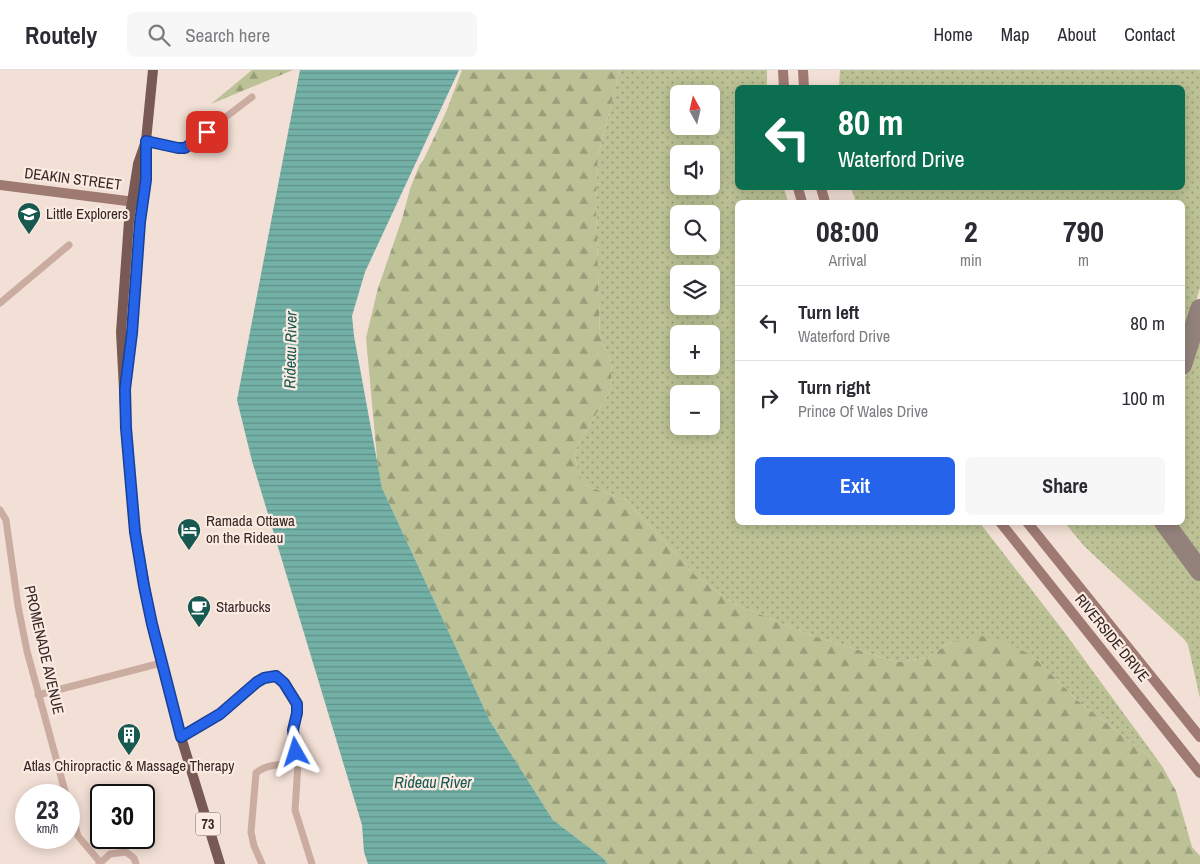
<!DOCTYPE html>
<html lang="en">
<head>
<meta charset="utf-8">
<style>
  :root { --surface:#fff; --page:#f7f7f7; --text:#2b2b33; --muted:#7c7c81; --line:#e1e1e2; --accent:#2563eb }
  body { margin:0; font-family:"Archivo Narrow",sans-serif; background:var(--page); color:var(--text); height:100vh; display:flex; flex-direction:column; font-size:19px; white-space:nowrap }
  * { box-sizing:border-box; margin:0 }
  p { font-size:16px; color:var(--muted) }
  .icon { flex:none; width:28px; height:28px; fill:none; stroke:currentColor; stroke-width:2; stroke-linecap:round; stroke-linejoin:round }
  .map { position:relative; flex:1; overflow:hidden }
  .drawer { position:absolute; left:735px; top:130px; width:450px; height:325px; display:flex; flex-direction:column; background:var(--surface); border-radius:8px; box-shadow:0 2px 12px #0003 }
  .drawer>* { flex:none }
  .hud { position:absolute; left:735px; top:15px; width:450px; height:105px; border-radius:8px; box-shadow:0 2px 12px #0003; background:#0b6e4f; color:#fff; overflow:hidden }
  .needle { width:32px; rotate:352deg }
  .controls { position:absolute; left:670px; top:15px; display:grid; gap:10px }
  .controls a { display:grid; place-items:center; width:50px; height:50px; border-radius:8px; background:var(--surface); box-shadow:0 2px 12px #0003; font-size:25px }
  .speed { position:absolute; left:15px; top:714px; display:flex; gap:10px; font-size:25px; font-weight:700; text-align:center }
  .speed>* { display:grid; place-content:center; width:65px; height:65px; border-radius:50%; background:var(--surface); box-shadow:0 2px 12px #0003; line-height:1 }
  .speed small { font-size:12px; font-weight:400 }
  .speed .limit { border:2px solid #111; border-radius:8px; background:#fff; color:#111 }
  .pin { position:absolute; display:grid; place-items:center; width:42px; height:42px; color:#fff; margin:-21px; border-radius:10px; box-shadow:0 2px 8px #0006 }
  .me { position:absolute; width:55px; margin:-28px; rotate:354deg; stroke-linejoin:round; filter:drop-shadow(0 0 4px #0008) }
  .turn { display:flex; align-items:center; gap:18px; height:105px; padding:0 20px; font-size:22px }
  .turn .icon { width:65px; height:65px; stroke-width:2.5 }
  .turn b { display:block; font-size:35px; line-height:42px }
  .eta { display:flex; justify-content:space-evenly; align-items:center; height:85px; text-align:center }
  .eta b { font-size:30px; font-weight:700; line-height:35px }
  .cta { display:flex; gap:10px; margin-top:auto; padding:10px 20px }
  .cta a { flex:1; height:58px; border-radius:8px; background:var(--accent); color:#fff; font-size:20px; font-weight:700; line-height:58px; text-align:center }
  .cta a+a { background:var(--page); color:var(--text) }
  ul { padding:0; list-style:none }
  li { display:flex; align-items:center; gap:15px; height:75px; padding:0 20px; border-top:1px solid var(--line) }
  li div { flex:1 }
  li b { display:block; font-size:19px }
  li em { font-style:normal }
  header { display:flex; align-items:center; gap:30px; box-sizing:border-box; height:70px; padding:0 25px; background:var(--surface); border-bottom:1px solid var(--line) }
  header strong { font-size:24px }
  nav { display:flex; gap:28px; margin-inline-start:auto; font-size:18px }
  .search { width:350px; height:45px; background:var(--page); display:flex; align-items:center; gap:12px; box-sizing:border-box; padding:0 18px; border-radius:8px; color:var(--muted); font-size:19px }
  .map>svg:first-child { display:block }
</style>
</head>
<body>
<header>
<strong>Routely</strong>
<div class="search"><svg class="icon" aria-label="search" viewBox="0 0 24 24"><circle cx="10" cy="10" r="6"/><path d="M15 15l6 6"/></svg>Search here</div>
<nav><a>Home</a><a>Map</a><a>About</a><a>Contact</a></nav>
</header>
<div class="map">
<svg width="1200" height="794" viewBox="0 0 1200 794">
  <defs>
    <pattern id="grass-dots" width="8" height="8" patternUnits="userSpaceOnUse" patternTransform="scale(1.25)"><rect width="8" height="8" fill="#bcc295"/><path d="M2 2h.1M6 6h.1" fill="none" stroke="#9a9d79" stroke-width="1.8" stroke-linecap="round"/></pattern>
    <pattern id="forest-firs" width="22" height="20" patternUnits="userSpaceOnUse" patternTransform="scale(1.25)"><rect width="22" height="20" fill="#bcc295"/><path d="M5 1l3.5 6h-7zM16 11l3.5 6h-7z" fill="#9a9d79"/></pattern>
    <pattern id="water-rules" width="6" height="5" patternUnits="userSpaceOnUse" patternTransform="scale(1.25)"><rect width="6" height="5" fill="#73b1a7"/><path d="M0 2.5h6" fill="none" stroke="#5f9088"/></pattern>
  </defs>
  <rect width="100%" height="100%" fill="#f2dfd5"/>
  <!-- grass -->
  <path fill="url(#grass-dots)" fill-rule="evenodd" d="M620 0H767V17L738 18V118H784L788 132H738V452L980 453 1065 563 1162 696 1078 631 1034 587 952 572 926 588 897 592 807 564 733 533 695 505 626 430 584 415 578 401 575 387 578 374 612 318 611 292 600 266 596 132 598 86ZM679 24H711V56H679ZM679 84H711V116H679ZM679 144H711V176H679ZM679 204H711V236H679ZM679 264H711V296H679ZM679 324H711V356H679Z
    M840 0H1200V218L1183 273 1182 132H856L851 118H1182V18L839 17Z
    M1200 258V490L1173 453 1182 452 1183 314Z
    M1065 453H1158L1200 510V628L1188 575 1184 569 1084 476Z"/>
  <!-- forest -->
  <path fill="url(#forest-firs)" d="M252 0H293L211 34Z
    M462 0H620L598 86 596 132 600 266 611 292 612 318 578 374 575 387 578 401 584 415 626 430 695 505 733 533 807 564 897 592 926 588 952 572 981 566 1007 572 1034 587 1078 631 1162 696 1176 721 1192 777 1200 786V794H608L603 788 553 750 490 651 382 418 378 399 366 268 378 218 402 149 410 119 419 96 424 89 446 42Z"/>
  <!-- water -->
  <path fill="url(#water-rules)" d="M300 0H459L365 202 352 246 354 266 382 418 490 651 553 750 603 788 608 794H368L364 782 362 755 252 391 237 330Z"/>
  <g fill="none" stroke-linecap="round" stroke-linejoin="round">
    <!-- taxiway -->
    <path stroke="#93827c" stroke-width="20" d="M1182 295 1200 239
      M1164 452 1200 501"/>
    <!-- street -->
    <path stroke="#cbaca1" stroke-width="7" d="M146 71 178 78H185L252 27
      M0 233 69 175
      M0 440 6 450 18 536 27 581 66 725
      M38 625 161 593
      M181 667 221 644 257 611 271 606 280 608 297 634V643L293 660 298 694 295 740 312 794
      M69 734 78 766 100 792
      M99 794 110 784 126 782 134 788 136 794
      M262 794 254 776 251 762 256 703C268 693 283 695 298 694"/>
    <!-- secondary -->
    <path stroke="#9e7a72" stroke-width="10" d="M783 0 784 18
      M803 0 804 18
      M0 115 143 133
      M798 118 802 132
      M821 118 825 132
      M1000 452 1200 703
      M1027 452 1200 667"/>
    <!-- primary -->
    <path stroke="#785954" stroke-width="10" d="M146 71 138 94 129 151 121 262 126 358 132 431 137 474 152 555 181 667 220 794
      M127 305 132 263 140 152 146 110V71L153 0"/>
  </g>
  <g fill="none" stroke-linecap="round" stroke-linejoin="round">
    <!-- route casing -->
    <g stroke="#184099" stroke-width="12">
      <path id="route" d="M207 62 185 78H178L146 71V110L140 152 132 263 125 319 126 358 135 462 144 516 152 554 181 667 220 644 257 612 264 608 276 606 284 613 297 634V643L293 660 296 682"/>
    </g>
    <!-- route -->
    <use href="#route" stroke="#2563eb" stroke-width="9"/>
  </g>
  <!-- icons -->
  <defs>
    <g id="school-pin" transform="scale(1.25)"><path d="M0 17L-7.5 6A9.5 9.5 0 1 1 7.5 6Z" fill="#175850" stroke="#faeae2"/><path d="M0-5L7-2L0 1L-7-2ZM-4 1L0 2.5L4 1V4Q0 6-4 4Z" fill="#fff"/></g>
    <g id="hotel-pin" transform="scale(1.25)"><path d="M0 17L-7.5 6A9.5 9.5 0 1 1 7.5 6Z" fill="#175850" stroke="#faeae2"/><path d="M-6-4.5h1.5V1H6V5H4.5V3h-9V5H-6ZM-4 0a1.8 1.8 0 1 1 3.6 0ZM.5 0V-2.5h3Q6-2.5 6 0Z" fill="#fff"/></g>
    <g id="cafe-pin" transform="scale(1.25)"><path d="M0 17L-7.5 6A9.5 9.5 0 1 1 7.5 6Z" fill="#175850" stroke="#faeae2"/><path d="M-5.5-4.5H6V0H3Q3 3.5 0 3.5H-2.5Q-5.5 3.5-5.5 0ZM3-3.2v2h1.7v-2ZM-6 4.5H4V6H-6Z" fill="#fff"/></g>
    <g id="building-pin" transform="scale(1.25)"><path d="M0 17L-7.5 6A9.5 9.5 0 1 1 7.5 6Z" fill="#175850" stroke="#faeae2"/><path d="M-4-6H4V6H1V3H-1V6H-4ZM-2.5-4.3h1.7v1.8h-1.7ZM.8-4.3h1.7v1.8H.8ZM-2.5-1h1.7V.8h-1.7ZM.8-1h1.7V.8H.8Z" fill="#fff"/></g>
  </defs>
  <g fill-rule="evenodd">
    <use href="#school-pin" x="29" y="144"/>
    <use href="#hotel-pin" x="189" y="460"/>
    <use href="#cafe-pin" x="199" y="537"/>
    <use href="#building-pin" x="129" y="665"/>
  </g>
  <g text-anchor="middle" stroke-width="4.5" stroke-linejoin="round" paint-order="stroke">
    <!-- shield labels -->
    <rect fill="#faeae2" stroke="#6f615d" stroke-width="1" x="195.5" y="742.5" width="25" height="23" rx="4"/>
    <g font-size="14" font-weight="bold" fill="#342624">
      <text x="208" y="759">73</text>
    </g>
    <!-- street labels -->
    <g font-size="15" fill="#342624" stroke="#faeae2">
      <text transform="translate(73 109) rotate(7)" y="5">DEAKIN STREET</text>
      <text transform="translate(1112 568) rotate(51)" y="5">RIVERSIDE DRIVE</text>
      <text transform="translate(44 580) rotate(77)" y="5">PROMENADE AVENUE</text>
    </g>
    <!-- poi labels -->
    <g font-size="15" fill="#342624" stroke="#faeae2" text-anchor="start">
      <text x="46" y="149">Little Explorers</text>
      <text x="206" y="456">Ramada Ottawa<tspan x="206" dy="17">on the Rideau</tspan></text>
      <text x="216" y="542">Starbucks</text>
      <text x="129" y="701" text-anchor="middle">Atlas Chiropractic &amp; Massage Therapy</text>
    </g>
    <!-- water labels -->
    <g font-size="16" font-style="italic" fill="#175850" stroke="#faeae2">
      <text transform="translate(290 280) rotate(-89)" y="6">Rideau River</text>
      <text x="433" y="718">Rideau River</text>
    </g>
  </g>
</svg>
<div class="controls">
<a><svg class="needle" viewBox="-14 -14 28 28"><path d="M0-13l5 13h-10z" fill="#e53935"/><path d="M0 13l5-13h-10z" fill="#7c7c81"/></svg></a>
<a><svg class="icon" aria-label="sound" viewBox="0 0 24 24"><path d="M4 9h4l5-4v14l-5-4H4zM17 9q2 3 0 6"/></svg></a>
<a><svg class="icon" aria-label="search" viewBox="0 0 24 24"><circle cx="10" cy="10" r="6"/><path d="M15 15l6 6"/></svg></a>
<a><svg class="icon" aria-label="layers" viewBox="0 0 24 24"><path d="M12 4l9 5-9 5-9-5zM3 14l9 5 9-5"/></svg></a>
<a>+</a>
<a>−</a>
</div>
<div class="speed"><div>23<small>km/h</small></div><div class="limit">30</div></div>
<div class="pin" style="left:207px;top:62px;background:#d93025"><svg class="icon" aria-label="arrive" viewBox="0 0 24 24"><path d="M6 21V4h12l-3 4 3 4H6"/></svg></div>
<svg class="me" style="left:296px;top:682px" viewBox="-20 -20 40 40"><path d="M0-17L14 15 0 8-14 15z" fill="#2563eb" stroke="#fff" stroke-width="4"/></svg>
<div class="hud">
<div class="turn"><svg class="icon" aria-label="left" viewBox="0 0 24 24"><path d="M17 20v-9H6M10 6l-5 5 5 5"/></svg><div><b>80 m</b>Waterford Drive</div></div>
</div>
<section class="drawer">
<div class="eta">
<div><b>08:00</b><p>Arrival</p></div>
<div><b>2</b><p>min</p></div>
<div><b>790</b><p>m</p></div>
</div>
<ul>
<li><svg class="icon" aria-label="left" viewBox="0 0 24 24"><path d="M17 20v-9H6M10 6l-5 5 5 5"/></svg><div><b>Turn left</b><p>Waterford Drive</p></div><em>80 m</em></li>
<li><svg class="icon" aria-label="right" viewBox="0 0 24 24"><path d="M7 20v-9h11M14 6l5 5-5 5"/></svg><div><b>Turn right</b><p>Prince Of Wales Drive</p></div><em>100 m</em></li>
</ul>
<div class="cta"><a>Exit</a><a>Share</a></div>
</section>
</div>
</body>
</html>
